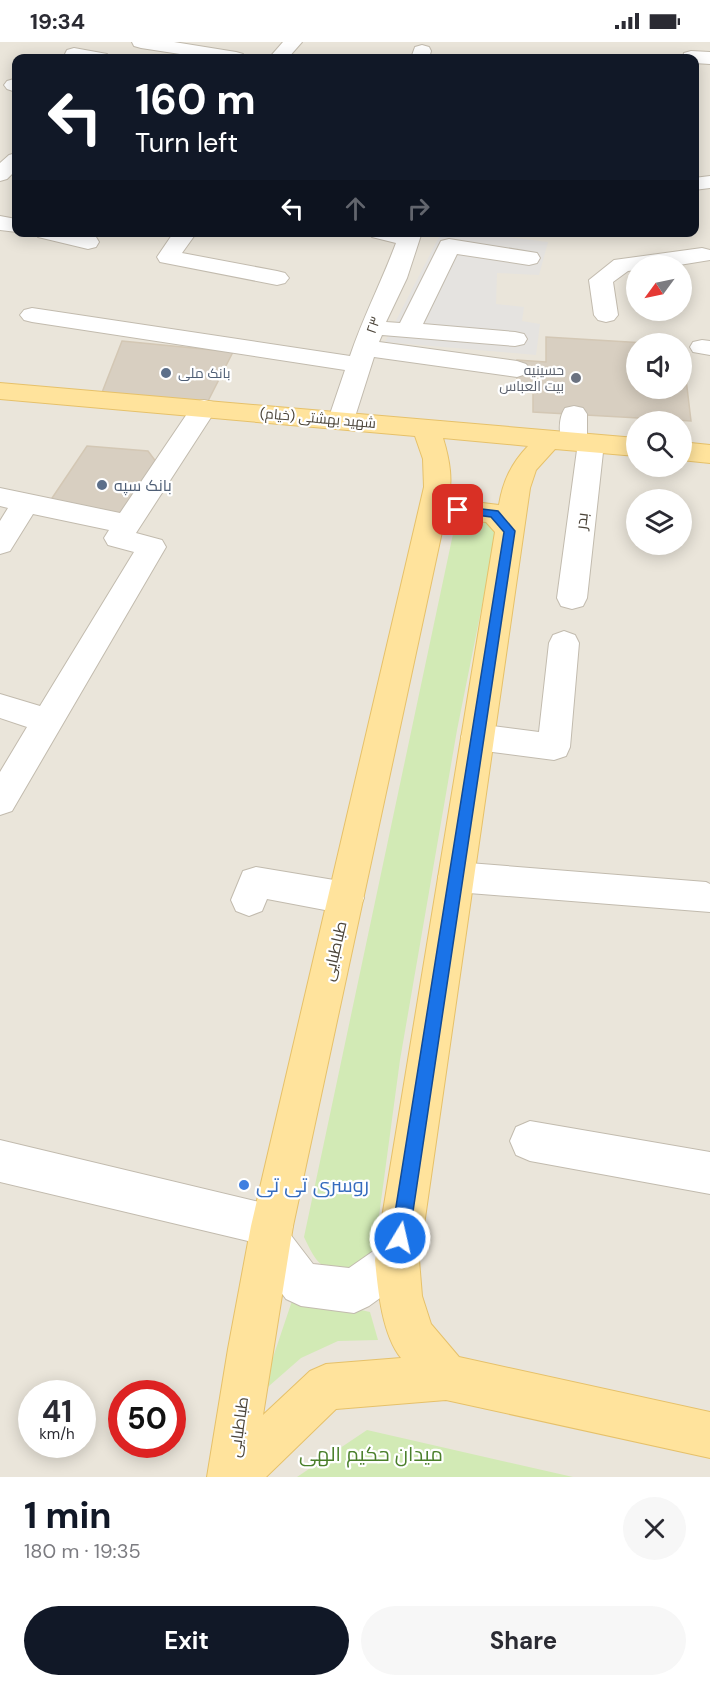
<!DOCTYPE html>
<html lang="en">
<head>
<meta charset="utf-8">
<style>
  :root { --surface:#fff; --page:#f7f7f7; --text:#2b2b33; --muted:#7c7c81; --accent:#111827 }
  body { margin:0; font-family:"DM Sans",Cairo,sans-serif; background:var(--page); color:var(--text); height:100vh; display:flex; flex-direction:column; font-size:22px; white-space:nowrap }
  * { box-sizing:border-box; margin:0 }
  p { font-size:20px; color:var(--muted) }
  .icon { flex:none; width:33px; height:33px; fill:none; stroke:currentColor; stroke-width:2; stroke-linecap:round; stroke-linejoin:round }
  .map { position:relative; height:1435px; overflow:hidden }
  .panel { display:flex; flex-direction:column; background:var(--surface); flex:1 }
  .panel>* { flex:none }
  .guide { position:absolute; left:12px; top:12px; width:687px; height:183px; border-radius:12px; box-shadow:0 3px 15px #0003; background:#111827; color:#fff; overflow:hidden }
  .needle { width:39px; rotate:237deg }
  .controls { position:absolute; left:626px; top:213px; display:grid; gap:12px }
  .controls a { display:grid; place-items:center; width:66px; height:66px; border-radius:50%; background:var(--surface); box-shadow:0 3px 15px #0003; font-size:30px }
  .speed { position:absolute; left:18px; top:1338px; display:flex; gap:12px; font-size:30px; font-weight:700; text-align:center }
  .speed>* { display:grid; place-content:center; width:78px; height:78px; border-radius:50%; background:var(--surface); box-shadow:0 3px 15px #0003; line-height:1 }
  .speed small { font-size:15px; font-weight:400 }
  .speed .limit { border:9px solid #d22; background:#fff; color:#111 }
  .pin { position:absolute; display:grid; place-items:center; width:51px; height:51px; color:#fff; margin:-26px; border-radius:12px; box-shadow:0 3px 9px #0006 }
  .me { position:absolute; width:66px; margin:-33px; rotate:9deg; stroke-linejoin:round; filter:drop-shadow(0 0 4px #0008) }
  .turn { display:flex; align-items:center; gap:21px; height:126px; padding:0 24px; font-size:27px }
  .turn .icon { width:78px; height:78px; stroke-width:2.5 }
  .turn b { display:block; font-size:42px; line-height:51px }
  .lanes { display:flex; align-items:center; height:57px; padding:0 24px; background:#0003; justify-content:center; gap:30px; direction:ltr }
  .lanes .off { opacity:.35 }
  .round { display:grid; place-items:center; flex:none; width:63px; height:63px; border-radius:32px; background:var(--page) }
  .overview { display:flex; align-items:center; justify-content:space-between; height:102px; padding:0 24px }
  h1 { font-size:36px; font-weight:700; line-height:45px; color:var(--accent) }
  .action { display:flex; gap:12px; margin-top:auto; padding:12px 24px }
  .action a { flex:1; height:69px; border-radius:36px; background:var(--accent); color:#fff; font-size:24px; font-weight:700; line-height:69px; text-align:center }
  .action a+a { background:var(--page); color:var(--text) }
  .status { display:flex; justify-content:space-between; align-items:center; height:42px; padding:0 30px; background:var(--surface); direction:ltr }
  .status svg { height:16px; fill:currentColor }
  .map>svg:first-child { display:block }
</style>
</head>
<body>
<div class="status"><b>19:34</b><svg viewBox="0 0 49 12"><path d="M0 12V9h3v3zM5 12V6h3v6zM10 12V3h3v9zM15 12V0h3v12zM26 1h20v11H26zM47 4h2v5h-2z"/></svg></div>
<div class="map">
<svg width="710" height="1435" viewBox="0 0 710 1435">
  <rect width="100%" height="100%" fill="#f6f3ec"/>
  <!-- residential -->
  <path fill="#eae5da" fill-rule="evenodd" d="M0 0H710V1435H0ZM16 16H694V190H16ZM636 224H681V268H636ZM636 302H681V346H636ZM636 380H681V424H636ZM636 458H681V502H636ZM32 1352H82V1402H32ZM122 1352H172V1402H122Z"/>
  <!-- green -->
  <path fill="#d2eab5" d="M469 475H483L497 489 457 688 400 1018 374 1211 361 1229C323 1226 321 1231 304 1195L453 492 457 483Z
    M294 1253 370 1270 378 1298 338 1299 301 1316 261 1351Z
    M367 1388 573 1435H297Z"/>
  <!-- parking -->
  <path fill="#e5e3e0" d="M441 191H476L548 200 539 233 497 231 496 262 524 265 522 279 540 282 536 313 385 300Z"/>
  <!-- building -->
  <path fill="#d8cfc1" stroke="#d3c7b4" stroke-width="1.5" d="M546 295 662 302H636V346H681L682 303 691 379 533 370V351L517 345V318L546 320Z
    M122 299 233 310 207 361 101 353Z
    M87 404 148 409 157 421 118 479 46 465Z"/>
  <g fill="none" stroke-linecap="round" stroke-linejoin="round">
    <!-- minor casing -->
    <g stroke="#c2bbae" stroke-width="2">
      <path id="minor" d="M132 0H174L236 10 243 12 245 16H206L141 6 134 4Z
        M283 0H302L288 16H269Z
        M422 3 429 5 431 9 429 16H411L415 5Z
        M74 6 107 12 109 16H67L65 12 67 8Z
        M691 9 710 10V22L694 21V16H683L684 11Z
        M14 37 16 38V50L7 47 4 43 7 39Z
        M16 111V128L7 137 0 139V121L9 113Z
        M710 134V146L694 148V136Z
        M0 174 16 177 17 190 0 188Z
        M35 190H76L96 195 99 200 96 205 88 207 38 195Z
        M174 190H197L182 211 277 229 285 231 289 236 285 241 277 243 160 220 157 215Z
        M369 190H422L407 236 386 280 400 281 441 199 449 197 537 211 540 216 537 221 529 223 457 212 423 282 515 290 524 292 527 297 524 302 515 304 382 293 379 300 517 319 526 322 530 327 526 332 517 335 374 315 354 378 350 384 341 386 332 384 328 378 345 328 32 280 24 278 20 273 24 268 32 266 350 314C363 275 382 239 396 201L372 195Z
        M702 206 710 208V218L673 224H636V228L628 229 613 240 618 273 614 278 606 280 598 278 594 273 589 238 614 218Z
        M702 298 710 299V313L693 310 690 305 693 300Z
        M204 358 213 360 217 366 136 491 162 498 166 505 12 769 0 773V730L27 685 0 676V652L40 664 134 510 108 503 104 496 109 488 33 472 10 509 0 512V479L8 466 0 464V446L120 471 195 360Z
        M574 364 583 366 587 372V393L600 395 604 401 587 556 583 564 572 567 561 564 557 556 577 408 565 406C558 396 558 376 565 366Z
        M564 589 575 593 579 601 570 705 566 714 554 718 477 708 465 704 461 695 465 686 477 682 539 690 549 601 553 593Z
        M456 820 706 840 710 842V870L456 850 443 846 438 835 443 824Z
        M256 825 346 840 359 845 364 856 359 867 346 872 267 857 262 869 249 874 236 869 231 858 243 829Z
        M530 1079 710 1110V1152L530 1119 516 1113 510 1099 516 1085Z
        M0 1098 272 1163 287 1169 293 1184 290 1192 313 1222 349 1226 382 1203 397 1196 412 1203 419 1218 412 1233 369 1264 354 1271 301 1264 286 1257 254 1214 248 1199 0 1140Z"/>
    </g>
    <!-- major casing -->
    <g stroke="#e6c16a" stroke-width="2">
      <path id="major" d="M0 341 636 396V414L555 407 536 428 530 446 419 1218 422 1254 431 1282 459 1315 710 1370V1416L446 1358 336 1367 266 1435H207L228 1307 251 1184 424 445 423 417 415 394 0 357ZM443 396 528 404C511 422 503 439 499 463L458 458 448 461C453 438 450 419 443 396ZM460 478 486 480 495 490 375 1218C378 1248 382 1292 401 1316L326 1322 310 1329 263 1373 293 1184 443 485Z
        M681 400 710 403V421L681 418Z"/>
    </g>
    <!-- minor -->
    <use href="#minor" fill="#fff" fill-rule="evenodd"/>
    <!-- major -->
    <use href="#major" fill="#ffe39c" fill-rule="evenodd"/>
  </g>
  <!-- route -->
  <path fill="#1a73e8" stroke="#114b97" stroke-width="1.5" d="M458 464 498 469 515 489 409 1196 406 1202 400 1205 394 1202 391 1196 504 490 491 475 454 470V465Z"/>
  <!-- markers -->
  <g fill="#5c6f8a" stroke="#fff" stroke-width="2">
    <circle cx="166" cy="331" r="6"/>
    <circle cx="102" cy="443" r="6"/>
  </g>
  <circle fill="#6b7280" stroke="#fff" stroke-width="2" cx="576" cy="336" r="6"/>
  <circle fill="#3f7fe0" stroke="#fff" stroke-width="2" cx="244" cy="1143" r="6"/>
  <g text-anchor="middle" stroke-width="4.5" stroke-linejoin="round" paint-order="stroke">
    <!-- far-street labels -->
    <g font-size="14" fill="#4b4439" stroke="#fff">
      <text transform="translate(373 283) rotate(-71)" y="5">۲۳</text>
      <text transform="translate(318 376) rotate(5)" y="5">شهید بهشتی (خیام)</text>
    </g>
    <!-- far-worship labels -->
    <g font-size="14" fill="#5b616d" stroke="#fff" text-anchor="end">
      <text x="564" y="333">حسینیه<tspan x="564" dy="16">بیت العباس</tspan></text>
    </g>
    <!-- far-service labels -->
    <g font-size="14" fill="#4e5e75" stroke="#fff" text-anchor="start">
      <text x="178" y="336">بانک ملی</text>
    </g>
    <!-- service labels -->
    <g font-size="16" fill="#4e5e75" stroke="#fff" text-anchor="start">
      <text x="114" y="449">بانک سپه</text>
    </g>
    <!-- street labels -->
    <g font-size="16" fill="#4b4439" stroke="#fff">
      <text transform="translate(581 479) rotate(-83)" y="6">بدر</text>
      <text transform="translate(334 909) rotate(-77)" y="6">طباطبایی</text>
      <text transform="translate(238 1385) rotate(-82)" y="6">طباطبایی</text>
    </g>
    <!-- near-shop labels -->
    <g font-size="20" fill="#366cbe" stroke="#fff" text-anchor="start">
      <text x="256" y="1150">روسری تی تی</text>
    </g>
    <!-- near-park labels -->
    <g font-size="20" fill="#4a7f2a" stroke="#fff">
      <text x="371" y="1419">میدان حکیم الهی</text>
    </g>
  </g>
</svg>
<div class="controls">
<a><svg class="needle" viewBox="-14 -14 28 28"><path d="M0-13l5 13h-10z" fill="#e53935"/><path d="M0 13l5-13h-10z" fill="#7c7c81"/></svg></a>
<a><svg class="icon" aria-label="sound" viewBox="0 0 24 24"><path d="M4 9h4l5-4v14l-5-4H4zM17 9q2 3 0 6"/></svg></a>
<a><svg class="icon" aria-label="search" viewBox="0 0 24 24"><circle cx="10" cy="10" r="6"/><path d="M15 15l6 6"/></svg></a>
<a><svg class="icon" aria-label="layers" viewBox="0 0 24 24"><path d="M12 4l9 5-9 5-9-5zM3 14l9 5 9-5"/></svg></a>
</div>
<div class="speed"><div>41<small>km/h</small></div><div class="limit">50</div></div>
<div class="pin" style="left:458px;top:468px;background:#d93025"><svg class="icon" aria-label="arrive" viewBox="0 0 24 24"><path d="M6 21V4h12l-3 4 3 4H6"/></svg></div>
<svg class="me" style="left:400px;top:1196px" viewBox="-20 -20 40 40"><circle r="17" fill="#1a73e8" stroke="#fff" stroke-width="3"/><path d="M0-11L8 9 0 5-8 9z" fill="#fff"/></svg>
<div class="guide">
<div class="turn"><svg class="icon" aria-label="left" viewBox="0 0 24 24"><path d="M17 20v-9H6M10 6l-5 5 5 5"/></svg><div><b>160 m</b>Turn left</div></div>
<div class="lanes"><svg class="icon" aria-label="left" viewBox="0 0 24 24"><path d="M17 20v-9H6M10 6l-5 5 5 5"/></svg><svg class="icon off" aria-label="ahead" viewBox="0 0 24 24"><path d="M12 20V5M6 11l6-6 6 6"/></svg><svg class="icon off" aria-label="right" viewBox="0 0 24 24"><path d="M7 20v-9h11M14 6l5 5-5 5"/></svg></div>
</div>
</div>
<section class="panel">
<div class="overview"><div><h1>1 min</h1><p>180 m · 19:35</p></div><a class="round"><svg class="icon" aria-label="close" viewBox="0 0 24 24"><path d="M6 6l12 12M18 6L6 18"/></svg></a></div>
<div class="action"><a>Exit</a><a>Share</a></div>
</section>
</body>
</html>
